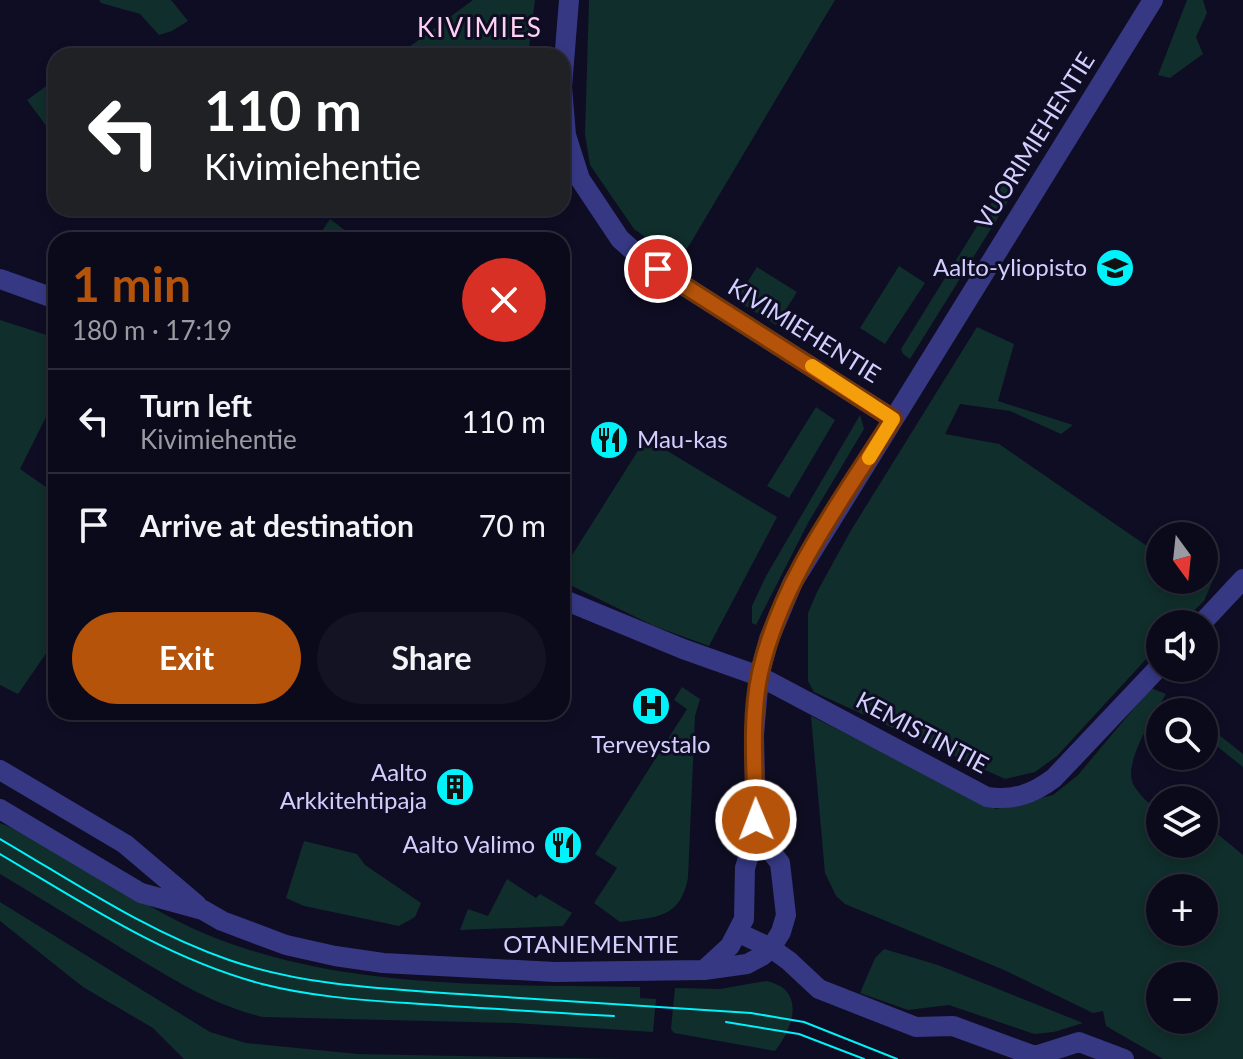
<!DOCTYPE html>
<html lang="en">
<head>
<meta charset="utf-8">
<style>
  :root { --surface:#0b0a1a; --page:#141323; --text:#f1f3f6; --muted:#9a9aa2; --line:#2b2b39; --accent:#b45309 }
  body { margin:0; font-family:Lato,sans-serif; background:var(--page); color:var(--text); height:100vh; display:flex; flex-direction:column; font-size:30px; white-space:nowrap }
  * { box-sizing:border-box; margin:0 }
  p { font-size:26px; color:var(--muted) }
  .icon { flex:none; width:44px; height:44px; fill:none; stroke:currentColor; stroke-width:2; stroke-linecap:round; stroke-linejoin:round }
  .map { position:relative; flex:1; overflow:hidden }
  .details { position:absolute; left:48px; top:232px; width:522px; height:488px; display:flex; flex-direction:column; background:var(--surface); border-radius:24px; box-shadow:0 4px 12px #0003,0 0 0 2px var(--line) }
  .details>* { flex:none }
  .banner { position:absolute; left:48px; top:48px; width:522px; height:168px; border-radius:24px; box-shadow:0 4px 12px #0003,0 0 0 2px var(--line); background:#202124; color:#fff; overflow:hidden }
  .needle { width:52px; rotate:165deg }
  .tools { position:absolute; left:1146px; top:522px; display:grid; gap:16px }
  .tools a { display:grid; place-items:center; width:72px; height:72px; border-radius:50%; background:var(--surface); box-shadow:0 4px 12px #0003,0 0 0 2px var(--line); font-size:40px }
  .pin { position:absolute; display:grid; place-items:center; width:68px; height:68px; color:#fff; margin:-34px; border:4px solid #fff; border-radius:50%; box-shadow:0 2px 8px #0007 }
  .me { position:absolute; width:88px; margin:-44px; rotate:359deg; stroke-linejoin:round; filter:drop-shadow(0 0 6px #0008) }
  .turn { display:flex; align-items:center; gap:28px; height:168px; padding:0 24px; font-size:36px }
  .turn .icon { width:104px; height:104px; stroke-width:2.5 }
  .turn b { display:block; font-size:56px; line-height:68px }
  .round { display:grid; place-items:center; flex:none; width:84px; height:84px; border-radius:42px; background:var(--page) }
  .headline { display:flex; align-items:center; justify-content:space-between; height:136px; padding:0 24px }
  h1 { font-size:48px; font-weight:700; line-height:60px; color:var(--accent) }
  .primary-button { display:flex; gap:16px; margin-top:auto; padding:16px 24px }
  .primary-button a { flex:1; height:92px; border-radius:48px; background:var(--accent); color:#fff; font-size:32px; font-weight:700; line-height:92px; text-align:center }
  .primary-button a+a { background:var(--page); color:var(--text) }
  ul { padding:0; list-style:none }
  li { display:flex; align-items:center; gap:24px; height:104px; padding:0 24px; border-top:2px solid var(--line) }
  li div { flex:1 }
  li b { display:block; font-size:30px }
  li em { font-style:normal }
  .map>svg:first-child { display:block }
</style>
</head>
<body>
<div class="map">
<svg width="1243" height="1059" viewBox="0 0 1243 1059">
  <rect width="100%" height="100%" fill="#0f0d23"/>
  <!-- green -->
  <path fill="#102e2b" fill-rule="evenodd" d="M99 0H171L188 21 172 31 159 35 140 14 101 3Z
    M473 0H535L528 56H423L409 47Z
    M589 0H835L690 244 678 260 634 229 590 165 585 134Z
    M1187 0H1203L1207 13 1196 37 1203 54 1170 78 1158 75Z
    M56 79V139L27 100Z
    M1027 150 1007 203 910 359 903 354 901 349 1018 160Z
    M330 219 358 240H316Z
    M899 266 925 283 885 344 860 328Z
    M757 267 797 292 776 325 736 300Z
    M0 320 56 338V397L20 469 56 494V639L18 694 0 685Z
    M977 327 1014 344 998 401 1073 425 1061 434 1010 411 960 404 945 434 999 444 1160 555V580H1204V558L1219 566 1204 601 1180 624H1160V644L1057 756 1035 772 1005 779 814 692 808 681V613L817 592 850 532Z
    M816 407 835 420 789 498 767 486Z
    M860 415 864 429 808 523 756 625 752 623V606L766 576Z
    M646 438 777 517 709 646 654 626 562 581V571Z
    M682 687 700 699 695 716 688 878C680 919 656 917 620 922L594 903 617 868 595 854 687 709 674 700Z
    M1151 688 1166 694C1155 714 1123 762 1133 784 1139 795 1151 805 1160 813V844H1190L1191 847 1194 844H1204V823L1243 855V1059H1163L1106 1026 1103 1011 1093 1013 1004 970 845 904 836 896 825 873 811 716 996 809 1053 795 1078 775ZM1160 888H1204V932H1160ZM1160 976H1204V1020H1160Z
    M1204 723 1243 754V767L1204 736Z
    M0 823C70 850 133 903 203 933 342 991 493 984 640 987V998L656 999 653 1032 515 1023 263 1017C212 1005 171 978 126 951 84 925 42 899 0 874Z
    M304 841 357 854 365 865 421 903 415 917 399 926 304 906 286 898Z
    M507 879 536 898 540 894 572 913 563 926 460 930 468 909 488 916Z
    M0 902 210 1032 246 1043 358 1054 622 1059H184L153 1028 83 987 0 921Z
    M884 949 938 965 1083 1023 1054 1032 1034 1034 949 1005 908 1010 860 993 875 958Z
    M766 981C806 989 794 1027 775 1051L674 1033 671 1029 675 988 720 989Z"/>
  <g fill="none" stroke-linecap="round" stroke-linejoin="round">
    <!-- minor -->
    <path stroke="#363884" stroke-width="20" d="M569 0 562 87 566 135 580 179 620 239 640 257 694 292 893 419
      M0 279 56 299
      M562 599 683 649 759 676 987 797C1013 801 1033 794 1054 778L1160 666
      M1201 624 1243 579
      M0 770 125 844 197 905
      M0 809 141 893 203 910 222 921 286 945 335 956 383 963 555 972 704 970 747 964 762 956 771 948 781 932 786 915 780 863 756 832
      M739 933 771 948 789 961 819 989 916 1027 953 1026 1043 1059
      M704 970 730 946 744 919 745 868 756 832 754 735 759 676 769 639 793 582 1153 0
      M1035 1056 1079 1042 1124 1059"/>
    <!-- tram -->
    <path stroke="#00f2fa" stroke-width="2" d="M0 839C74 882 147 932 229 960 308 987 391 989 474 995 566 1001 659 1007 751 1013L804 1022 897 1059
      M0 854C83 903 167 959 262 984 309 996 358 1000 407 1003 476 1008 545 1012 614 1016
      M726 1022 799 1034 864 1059"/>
  </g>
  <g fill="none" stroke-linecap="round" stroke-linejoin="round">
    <!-- route casing -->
    <g stroke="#753606" stroke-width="20">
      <path id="route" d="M658 269 893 419C843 499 781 579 760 673 750 720 755 772 756 820"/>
    </g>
    <!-- route -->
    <use href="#route" stroke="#b45309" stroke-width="14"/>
    <!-- slow -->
    <path stroke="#f59e0b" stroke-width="14" d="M812 366 893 419 869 458"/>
  </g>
  <!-- icons -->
  <defs>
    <g id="university-disc" transform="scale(2)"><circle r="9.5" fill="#00f2fa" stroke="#0f0d23"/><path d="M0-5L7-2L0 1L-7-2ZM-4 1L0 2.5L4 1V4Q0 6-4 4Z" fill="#111"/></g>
    <g id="restaurant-disc" transform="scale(2)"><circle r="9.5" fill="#00f2fa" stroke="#0f0d23"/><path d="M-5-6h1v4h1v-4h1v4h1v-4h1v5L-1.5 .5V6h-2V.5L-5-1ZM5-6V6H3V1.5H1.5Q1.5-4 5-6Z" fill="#111"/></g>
    <g id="hospital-disc" transform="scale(2)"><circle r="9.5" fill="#00f2fa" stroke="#0f0d23"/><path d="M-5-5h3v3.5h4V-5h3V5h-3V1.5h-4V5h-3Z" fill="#111"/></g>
    <g id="building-disc" transform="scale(2)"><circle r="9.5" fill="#00f2fa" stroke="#0f0d23"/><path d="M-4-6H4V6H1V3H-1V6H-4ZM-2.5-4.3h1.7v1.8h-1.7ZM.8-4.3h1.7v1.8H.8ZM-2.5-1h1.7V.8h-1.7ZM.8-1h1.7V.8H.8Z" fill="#111"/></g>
  </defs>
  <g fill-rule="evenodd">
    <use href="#university-disc" x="1115" y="268"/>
    <use href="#restaurant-disc" x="609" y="440"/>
    <use href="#hospital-disc" x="651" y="706"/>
    <use href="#building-disc" x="455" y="787"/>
    <use href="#restaurant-disc" x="563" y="845"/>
  </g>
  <g text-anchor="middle" stroke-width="6" stroke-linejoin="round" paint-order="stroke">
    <!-- street labels -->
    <g font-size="24" fill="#d2cfff" stroke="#0f0d23">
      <text transform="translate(1035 141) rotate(-58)" y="8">VUORIMIEHENTIE</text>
      <text transform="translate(804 331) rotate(32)" y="8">KIVIMIEHENTIE</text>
      <text transform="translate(922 733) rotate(28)" y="8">KEMISTINTIE</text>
      <text x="591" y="953">OTANIEMENTIE</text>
    </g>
    <!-- poi labels -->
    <g font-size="24" fill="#d2cfff" stroke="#0f0d23" text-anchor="end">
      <text x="1087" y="276">Aalto-yliopisto</text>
      <text x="637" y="448" text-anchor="start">Mau-kas</text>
      <text x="651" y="753" text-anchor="middle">Terveystalo</text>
      <text x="427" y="781">Aalto<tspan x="427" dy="28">Arkkitehtipaja</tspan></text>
      <text x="535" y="853">Aalto Valimo</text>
    </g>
    <!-- neighbourhood labels -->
    <g font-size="26" letter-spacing="2" fill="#ffd1f1" stroke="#0f0d23">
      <text x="480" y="37">KIVIMIES</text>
    </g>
  </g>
</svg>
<div class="tools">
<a><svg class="needle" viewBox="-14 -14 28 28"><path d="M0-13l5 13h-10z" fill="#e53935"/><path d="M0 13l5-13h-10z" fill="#9a9aa2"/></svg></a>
<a><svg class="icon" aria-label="sound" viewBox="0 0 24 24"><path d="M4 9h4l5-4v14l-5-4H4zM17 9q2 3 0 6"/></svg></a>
<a><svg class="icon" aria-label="search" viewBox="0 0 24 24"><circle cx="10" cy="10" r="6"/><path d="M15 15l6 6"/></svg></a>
<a><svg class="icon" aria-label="layers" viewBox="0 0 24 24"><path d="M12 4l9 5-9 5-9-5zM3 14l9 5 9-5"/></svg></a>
<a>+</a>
<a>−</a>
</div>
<div class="pin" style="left:658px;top:269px;background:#d93025"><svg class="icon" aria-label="arrive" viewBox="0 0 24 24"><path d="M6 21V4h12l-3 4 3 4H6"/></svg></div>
<svg class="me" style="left:756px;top:820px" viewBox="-20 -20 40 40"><circle r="17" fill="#b45309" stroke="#fff" stroke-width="3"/><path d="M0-11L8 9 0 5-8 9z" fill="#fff"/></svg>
<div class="banner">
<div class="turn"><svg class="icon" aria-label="left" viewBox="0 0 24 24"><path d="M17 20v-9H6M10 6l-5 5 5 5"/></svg><div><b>110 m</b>Kivimiehentie</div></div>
</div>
<section class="details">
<div class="headline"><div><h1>1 min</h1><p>180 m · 17:19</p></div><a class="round" style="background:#d93025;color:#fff"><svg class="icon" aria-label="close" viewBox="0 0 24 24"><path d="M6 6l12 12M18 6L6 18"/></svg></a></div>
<ul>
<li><svg class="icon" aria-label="left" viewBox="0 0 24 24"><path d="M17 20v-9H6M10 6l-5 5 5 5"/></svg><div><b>Turn left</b><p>Kivimiehentie</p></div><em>110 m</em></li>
<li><svg class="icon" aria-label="arrive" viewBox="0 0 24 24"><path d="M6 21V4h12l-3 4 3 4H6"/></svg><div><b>Arrive at destination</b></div><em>70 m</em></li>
</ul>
<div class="primary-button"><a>Exit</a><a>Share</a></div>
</section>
</div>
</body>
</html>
